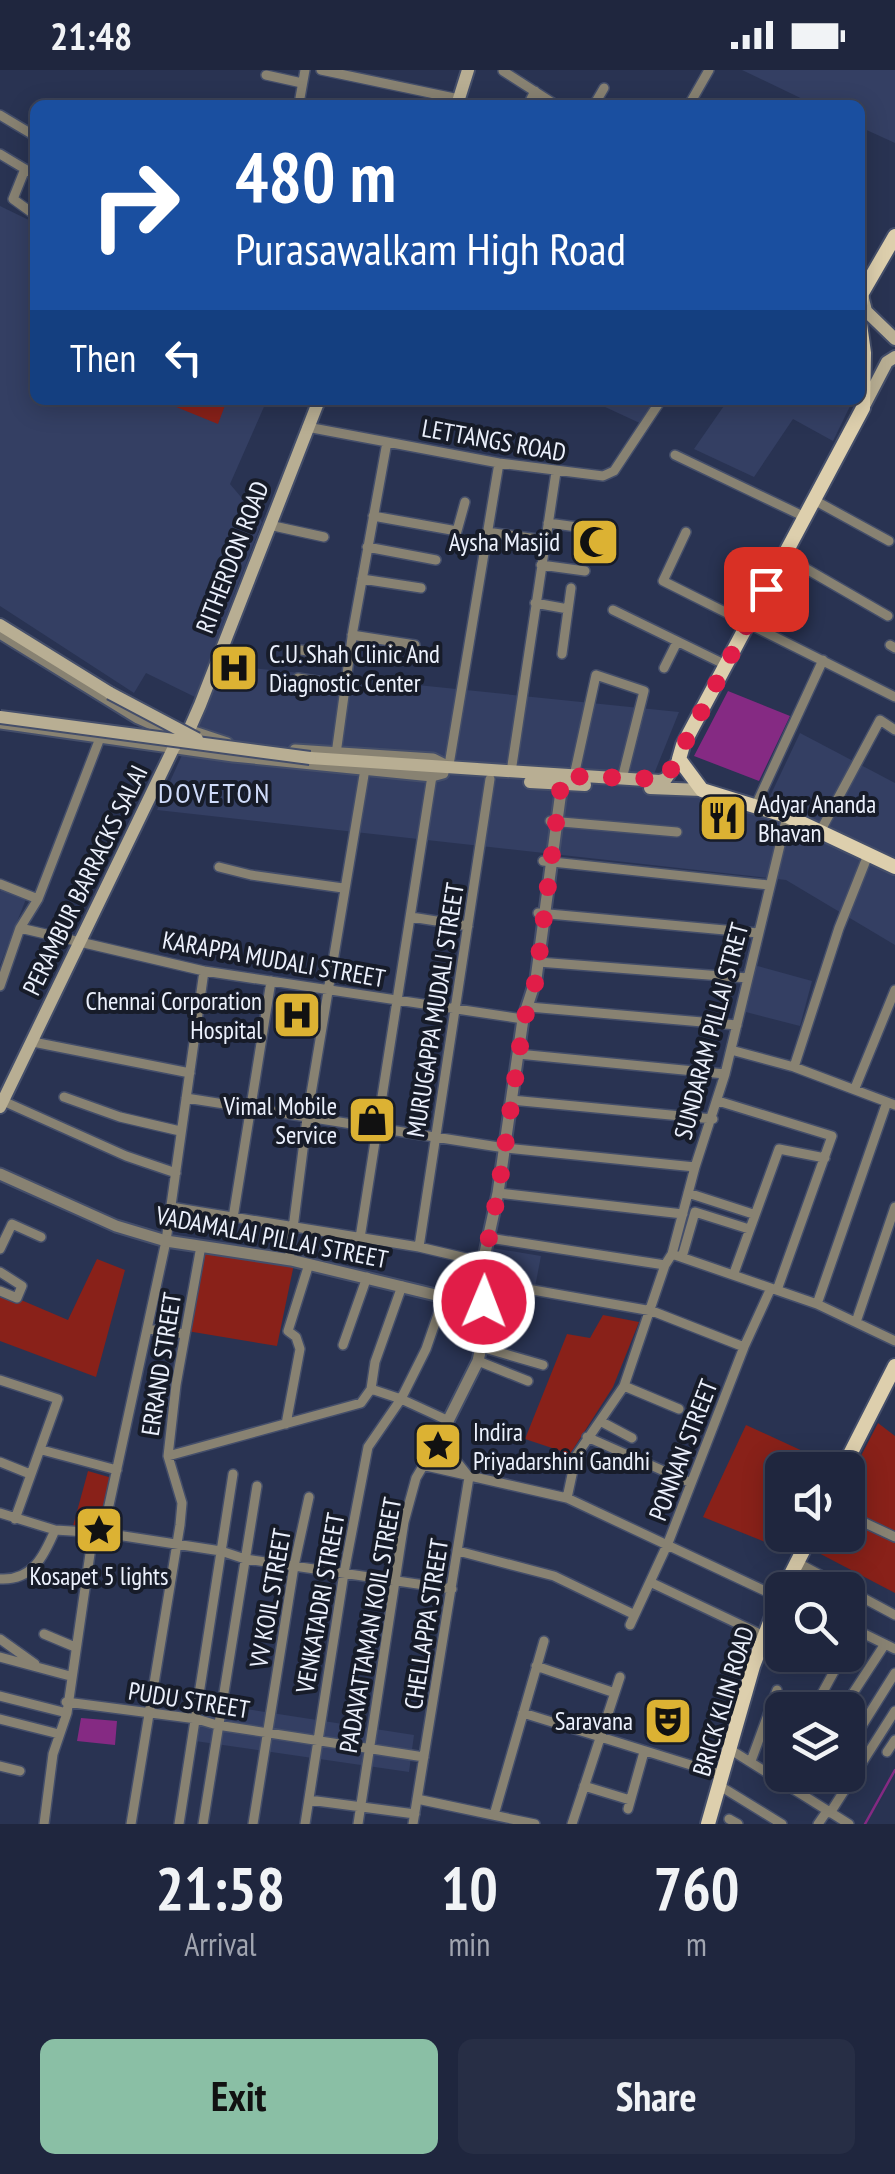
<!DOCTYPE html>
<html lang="en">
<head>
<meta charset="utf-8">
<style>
  :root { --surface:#1f263e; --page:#272e45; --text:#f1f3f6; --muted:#a1a5b0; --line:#3c4358; --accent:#8abfa5 }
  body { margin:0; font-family:"PT Sans Narrow",sans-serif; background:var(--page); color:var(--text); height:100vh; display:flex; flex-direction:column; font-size:38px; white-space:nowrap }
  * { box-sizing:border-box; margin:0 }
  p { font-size:32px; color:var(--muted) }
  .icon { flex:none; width:55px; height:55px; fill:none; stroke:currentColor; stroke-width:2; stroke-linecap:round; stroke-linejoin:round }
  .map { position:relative; height:1754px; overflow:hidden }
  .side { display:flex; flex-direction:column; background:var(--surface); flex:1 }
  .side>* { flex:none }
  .top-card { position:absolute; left:30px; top:30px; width:835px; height:305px; border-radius:15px; box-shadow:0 5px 25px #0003,0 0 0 2px var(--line); background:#1a4fa0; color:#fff; overflow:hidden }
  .tools { position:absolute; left:765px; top:1382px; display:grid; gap:20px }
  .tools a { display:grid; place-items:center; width:100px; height:100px; border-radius:15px; background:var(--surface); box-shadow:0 5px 25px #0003,0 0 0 2px var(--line); font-size:50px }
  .pin { position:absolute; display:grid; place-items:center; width:85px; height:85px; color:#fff; margin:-42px; border-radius:20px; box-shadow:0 5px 15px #0006 }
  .me { position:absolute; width:110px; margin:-55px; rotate:1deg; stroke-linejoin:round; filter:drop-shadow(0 0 8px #0008) }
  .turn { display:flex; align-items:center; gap:35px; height:210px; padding:0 40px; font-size:45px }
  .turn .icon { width:130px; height:130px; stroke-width:2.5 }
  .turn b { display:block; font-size:70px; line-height:85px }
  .then { display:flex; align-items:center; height:95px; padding:0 40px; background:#0003; gap:20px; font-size:38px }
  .eta { display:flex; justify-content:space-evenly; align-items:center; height:170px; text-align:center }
  .eta b { font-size:60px; font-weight:700; line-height:70px }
  .action { display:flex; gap:20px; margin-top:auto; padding:20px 40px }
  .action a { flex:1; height:115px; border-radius:15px; background:var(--accent); color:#111; font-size:40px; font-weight:700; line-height:115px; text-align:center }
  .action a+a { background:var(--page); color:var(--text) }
  .status { display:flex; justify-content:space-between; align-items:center; height:70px; padding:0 50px; background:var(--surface); direction:ltr }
  .status svg { height:28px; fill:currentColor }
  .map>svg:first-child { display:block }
</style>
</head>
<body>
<div class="status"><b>21:48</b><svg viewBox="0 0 49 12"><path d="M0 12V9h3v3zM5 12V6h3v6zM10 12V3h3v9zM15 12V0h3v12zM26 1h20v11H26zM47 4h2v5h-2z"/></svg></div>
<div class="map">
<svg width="895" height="1754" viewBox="0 0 895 1754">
  <rect width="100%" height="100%" fill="#293352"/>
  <!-- built -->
  <path fill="#343f63" d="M742 0H895V73L860 57V35H815Z
    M0 136 35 153V330H267L230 414 262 452 195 627 146 603 134 623 0 536Z
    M590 330H659L644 355Z
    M728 330H853L833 371 793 349 754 407 694 379Z
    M223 595 679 642 650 714 763 741 800 663 895 713V875L786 810 157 740Z
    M1 820 26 829 0 895V822Z
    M754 895 812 911 800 956 742 941Z
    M492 1178 541 1186 535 1217 487 1210Z
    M201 1632 414 1665 409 1702 195 1671Z"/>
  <!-- green -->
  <path fill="#892119" d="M159 330H227L218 354Z
    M203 1178 294 1194 277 1276 187 1261Z
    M97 1189 125 1200 96 1307 0 1271V1221L68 1250Z
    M603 1245 639 1252 613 1317 570 1384 525 1369 567 1264 590 1268Z
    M878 1353 895 1366V1523L811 1479 819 1465H848V1411Z
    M746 1355 833 1395 831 1400H782V1465H798L790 1482 703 1447Z
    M88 1401 119 1410 96 1459 73 1456Z"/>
  <!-- water -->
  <path fill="#852a83" d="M728 621 790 646 759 711 694 686Z
    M81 1648 117 1651 115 1675 77 1671Z"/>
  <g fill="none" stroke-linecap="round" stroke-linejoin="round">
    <!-- stream -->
    <path stroke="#852a83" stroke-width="2.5" d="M865 1754 895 1700"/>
    <!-- minor casing -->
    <g stroke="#444e6a" stroke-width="12">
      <path id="minor" d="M321 0 459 29
        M503 1 556 35
        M266 5 302 13
        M300 28 305 0
        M528 35 535 21
        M594 35 604 18
        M689 35 709 0
        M0 45 35 66
        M0 84 35 105
        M25 99 13 129 35 145
        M493 330 495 331
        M307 357 499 393 603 406 614 401 661 330
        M675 385 805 447
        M814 430 889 471
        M373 446 457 461 465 432
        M548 453 592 459
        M269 455 324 467
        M487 462 545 470
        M686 462 663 511 895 627
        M367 477 436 490
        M784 486 888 546
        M541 495 585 501
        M362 509 421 518
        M535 533 568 539
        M613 540 726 595
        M352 565 415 575
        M890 575 895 578
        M301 580 349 588
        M562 584 571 518
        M664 598 677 572
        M298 608 346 616
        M336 684 353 560 387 372
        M449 695 499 393
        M511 702 556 402
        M574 706 596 605 644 621 622 709
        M756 735 823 590
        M550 751 677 762
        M821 760 880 650 895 660
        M543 791 769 815
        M219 797 251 805 343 818
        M0 814 38 829
        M538 843 758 863
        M411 847 468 856
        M20 858 204 901 523 949
        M538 892 748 908
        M0 916 20 858 38 829 100 668
        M529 937 737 955
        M33 972 190 1003
        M731 980 794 997 895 1035
        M518 984 725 1004
        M794 997 839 858 868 785
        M855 1018 895 920
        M64 1027 120 1047 180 1061
        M186 1028 505 1078 695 1097
        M511 1030 713 1049
        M3 1031 126 1086 176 1103
        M718 1031 832 1066 777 1220
        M498 1123 683 1144
        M688 1123 753 1144
        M171 1137 419 1177 483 1192
        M233 1148 271 911
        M360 1168 432 706
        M489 1168 665 1195
        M419 1177 490 709
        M0 1179 12 1154 41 1167
        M672 1184 817 1234 895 1271
        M682 1187 695 1142 749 1159
        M289 1190 307 1048 365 699
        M0 1202 22 1216 17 1228 0 1221
        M734 1203 779 1079 825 1088
        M487 1212 652 1241 744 1277
        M817 1234 887 1032
        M856 1252 895 1137
        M148 1259 185 1264
        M343 1275 367 1207
        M481 1277 543 1295
        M478 1291 528 1311
        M0 1310 58 1329 15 1449
        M624 1316 679 1339
        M371 1319 375 1292 402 1216
        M600 1351 632 1368
        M286 1354 300 1279 296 1267 288 1261 309 1194
        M587 1367 691 1413
        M42 1380 117 1400
        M168 1386 361 1333 371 1319 401 1329 449 1351
        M0 1392 30 1404
        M422 1395 567 1428 780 1528
        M567 1428 576 1386 624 1316 665 1195 672 1184 695 1097 725 1004 787 746
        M0 1443 55 1460 104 1463 221 1481 245 1489 452 1519
        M848 1445 895 1467
        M103 1463 166 1171 204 901
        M458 1481 554 1506 633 1544
        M798 1493 895 1545
        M0 1509C32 1511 44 1486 55 1460
        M650 1512 764 1566
        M630 1555 668 1473 744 1277 771 1218
        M848 1556 895 1579
        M44 1564 75 1577
        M0 1569 35 1594
        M848 1577 857 1560
        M0 1587 70 1606
        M536 1596 612 1622
        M0 1626 67 1643
        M66 1632 197 1649 217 1655 424 1687
        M813 1640 843 1585
        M842 1640 885 1574
        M523 1643 723 1705
        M0 1649 59 1664
        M848 1678 895 1603
        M731 1680 849 1754
        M887 1682 895 1670
        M751 1691 777 1620
        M0 1696 20 1701
        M584 1716 630 1730
        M720 1716 782 1754
        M417 1729 535 1754
        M309 1730 415 1744
        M628 1739 644 1682
        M830 1743 895 1641
        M494 1745 544 1571
        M729 1749 738 1754
        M44 1754 53 1684 67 1643 93 1463
        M131 1754 180 1455 182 1433 168 1386 176 1315 201 1176
        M179 1754 233 1404
        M203 1754 257 1416
        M253 1754 294 1496 309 1427
        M305 1754 344 1503 368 1377 401 1329 426 1279 444 1227
        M358 1754 404 1452 416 1408 439 1369 469 1407 413 1754
        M572 1754 620 1607
        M818 1754 827 1741"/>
    </g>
    <!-- tertiary casing -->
    <g stroke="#444e6a" stroke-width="15">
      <path id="tertiary" d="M0 563 138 648 181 667
        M0 653 233 686 432 706 443 703
        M188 660 227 673
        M295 680 433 689 445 695
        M0 1104 116 1156 166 1171 291 1190 444 1227 484 1232
        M439 1369 478 1291 481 1277 487 1212 483 1192 498 1123 523 949 536 909 563 706"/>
    </g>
    <!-- secondary casing -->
    <g stroke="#444e6a" stroke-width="16">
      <path id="secondary" d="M457 35 468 0
        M862 225 866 241 895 269
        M863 338 887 292 895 287
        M0 555 110 623
        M310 688 660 711 666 709 679 689
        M530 712 585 715
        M650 718 702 720
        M0 1037 174 677 189 660 200 635 319 330"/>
    </g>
    <!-- primary casing -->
    <g stroke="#444e6a" stroke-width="18">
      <path id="primary" d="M860 235 862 223 895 166
        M860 254 864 283 863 338 683 675 679 689 702 720 787 746 895 797
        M842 1400 895 1296
        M783 1520 811 1465
        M708 1754 753 1596 782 1521"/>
    </g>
    <!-- minor -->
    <use href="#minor" stroke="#888272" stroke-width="9"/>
    <!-- tertiary -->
    <use href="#tertiary" stroke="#888272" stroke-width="11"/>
    <!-- secondary -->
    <use href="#secondary" stroke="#b8ae93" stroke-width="12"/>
    <!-- primary -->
    <use href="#primary" stroke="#ddcfad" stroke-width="14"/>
    <!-- secondary-bridge casing -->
    <g stroke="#444e6a" stroke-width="16" stroke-linecap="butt">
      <path id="secondary-bridge" d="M110 623 197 669
        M0 647 310 688"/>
    </g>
    <!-- secondary-bridge -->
    <use href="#secondary-bridge" stroke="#b8ae93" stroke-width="12"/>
  </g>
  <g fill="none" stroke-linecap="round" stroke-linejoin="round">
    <!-- route -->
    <path stroke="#e11d48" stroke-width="18" stroke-dasharray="0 32.4" d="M484 1232 487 1212 484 1192 498 1123 524 950 536 910 562 706 666 709 766 519"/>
  </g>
  <!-- icons -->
  <defs>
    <g id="mosque-square" transform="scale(2.5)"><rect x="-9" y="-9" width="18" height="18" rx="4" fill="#dcb233" stroke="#171c29"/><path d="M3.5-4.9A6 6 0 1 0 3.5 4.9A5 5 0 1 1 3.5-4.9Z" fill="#111"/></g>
    <g id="hospital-square" transform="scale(2.5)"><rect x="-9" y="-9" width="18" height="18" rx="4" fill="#dcb233" stroke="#171c29"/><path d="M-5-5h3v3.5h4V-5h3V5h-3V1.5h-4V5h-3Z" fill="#111"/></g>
    <g id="restaurant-square" transform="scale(2.5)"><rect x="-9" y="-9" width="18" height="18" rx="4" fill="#dcb233" stroke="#171c29"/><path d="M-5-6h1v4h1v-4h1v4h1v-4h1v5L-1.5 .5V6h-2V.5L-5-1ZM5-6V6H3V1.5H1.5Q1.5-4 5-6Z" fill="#111"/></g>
    <g id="shop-square" transform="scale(2.5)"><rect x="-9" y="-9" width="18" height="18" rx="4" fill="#dcb233" stroke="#171c29"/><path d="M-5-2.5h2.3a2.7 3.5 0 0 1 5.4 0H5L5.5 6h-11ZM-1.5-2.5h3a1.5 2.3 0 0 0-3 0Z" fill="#111"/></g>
    <g id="sight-square" transform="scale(2.5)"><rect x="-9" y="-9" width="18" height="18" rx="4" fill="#dcb233" stroke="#171c29"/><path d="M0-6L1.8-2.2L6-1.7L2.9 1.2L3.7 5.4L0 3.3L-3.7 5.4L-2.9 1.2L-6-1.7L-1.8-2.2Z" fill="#111"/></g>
    <g id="theatre-square" transform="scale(2.5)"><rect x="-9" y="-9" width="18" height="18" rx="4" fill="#dcb233" stroke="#171c29"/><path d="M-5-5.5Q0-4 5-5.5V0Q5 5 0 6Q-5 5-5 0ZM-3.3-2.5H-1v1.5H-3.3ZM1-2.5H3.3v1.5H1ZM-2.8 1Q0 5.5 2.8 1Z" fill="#111"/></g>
  </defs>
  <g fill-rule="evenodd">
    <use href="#mosque-square" x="595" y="472"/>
    <use href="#hospital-square" x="234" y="598"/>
    <use href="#restaurant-square" x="723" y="748"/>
    <use href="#hospital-square" x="297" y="945"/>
    <use href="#shop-square" x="372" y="1050"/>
    <use href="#sight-square" x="438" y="1376"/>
    <use href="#sight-square" x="99" y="1460"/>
    <use href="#theatre-square" x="668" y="1651"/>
  </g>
  <g text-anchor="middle" stroke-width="8" stroke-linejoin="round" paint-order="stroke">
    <!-- street labels -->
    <g font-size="25" fill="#ecf1fd" stroke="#171c29">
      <text transform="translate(494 370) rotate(10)" y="9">LETTANGS ROAD</text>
      <text transform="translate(232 487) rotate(-69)" y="9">RITHERDON ROAD</text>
      <text transform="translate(85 810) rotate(-64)" y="9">PERAMBUR BARRACKS SALAI</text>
      <text transform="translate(274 889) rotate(10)" y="9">KARAPPA MUDALI STREET</text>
      <text transform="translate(435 940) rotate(-81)" y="9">MURUGAPPA MUDALI STREET</text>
      <text transform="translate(711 961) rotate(-75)" y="9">SUNDARAM PILLAI STRET</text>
      <text transform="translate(272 1167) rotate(11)" y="9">VADAMALAI PILLAI STREET</text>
      <text transform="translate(161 1294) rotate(-81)" y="9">ERRAND STREET</text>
      <text transform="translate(683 1380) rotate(-69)" y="9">PONNAN STREET</text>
      <text transform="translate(270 1528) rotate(-80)" y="9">VV KOIL STREET</text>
      <text transform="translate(320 1533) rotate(-80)" y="9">VENKATADRI STREET</text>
      <text transform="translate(426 1554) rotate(-81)" y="9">CHELLAPPA STREET</text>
      <text transform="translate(370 1555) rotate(-80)" y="9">PADAVATTAMAN KOIL STREET</text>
      <text transform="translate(189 1630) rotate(9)" y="9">PUDU STREET</text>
      <text transform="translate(723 1631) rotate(-73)" y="9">BRICK KLIN ROAD</text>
    </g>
    <!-- poi labels -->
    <g font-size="25" fill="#ecf1fd" stroke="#171c29" text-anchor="end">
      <text x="560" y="481">Aysha Masjid</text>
      <text x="269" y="593" text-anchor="start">C.U. Shah Clinic And<tspan x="269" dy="29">Diagnostic Center</tspan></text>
      <text x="758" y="743" text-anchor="start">Adyar Ananda<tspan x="758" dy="29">Bhavan</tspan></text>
      <text x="262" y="940">Chennai Corporation<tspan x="262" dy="29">Hospital</tspan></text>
      <text x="337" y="1045">Vimal Mobile<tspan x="337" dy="29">Service</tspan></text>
      <text x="473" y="1371" text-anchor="start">Indira<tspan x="473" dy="29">Priyadarshini Gandhi</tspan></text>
      <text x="99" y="1515" text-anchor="middle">Kosapet 5 lights</text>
      <text x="633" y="1660">Saravana</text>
    </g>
    <!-- neighbourhood labels -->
    <g font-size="28" letter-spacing="2.5" fill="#cfdbfa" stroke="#171c29">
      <text x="215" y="733">DOVETON</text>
    </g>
  </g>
</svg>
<div class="tools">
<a><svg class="icon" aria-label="sound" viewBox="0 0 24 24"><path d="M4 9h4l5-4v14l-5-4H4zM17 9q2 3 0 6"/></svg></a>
<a><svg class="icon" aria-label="search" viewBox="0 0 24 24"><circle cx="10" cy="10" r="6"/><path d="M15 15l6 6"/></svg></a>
<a><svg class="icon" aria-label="layers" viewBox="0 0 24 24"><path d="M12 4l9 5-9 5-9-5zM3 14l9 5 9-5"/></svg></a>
</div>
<div class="pin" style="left:766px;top:519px;background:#d93025"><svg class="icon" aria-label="arrive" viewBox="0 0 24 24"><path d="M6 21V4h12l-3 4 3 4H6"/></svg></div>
<svg class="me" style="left:484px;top:1232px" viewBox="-20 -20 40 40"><circle r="17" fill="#e11d48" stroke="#fff" stroke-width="3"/><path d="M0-11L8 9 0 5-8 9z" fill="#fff"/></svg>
<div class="top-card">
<div class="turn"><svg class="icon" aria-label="right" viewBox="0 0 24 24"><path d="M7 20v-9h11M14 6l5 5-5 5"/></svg><div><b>480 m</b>Purasawalkam High Road</div></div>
<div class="then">Then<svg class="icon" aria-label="left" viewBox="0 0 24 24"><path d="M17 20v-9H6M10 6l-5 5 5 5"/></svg></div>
</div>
</div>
<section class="side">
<div class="eta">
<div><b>21:58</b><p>Arrival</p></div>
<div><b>10</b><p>min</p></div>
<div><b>760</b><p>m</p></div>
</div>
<div class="action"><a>Exit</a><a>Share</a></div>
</section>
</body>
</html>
